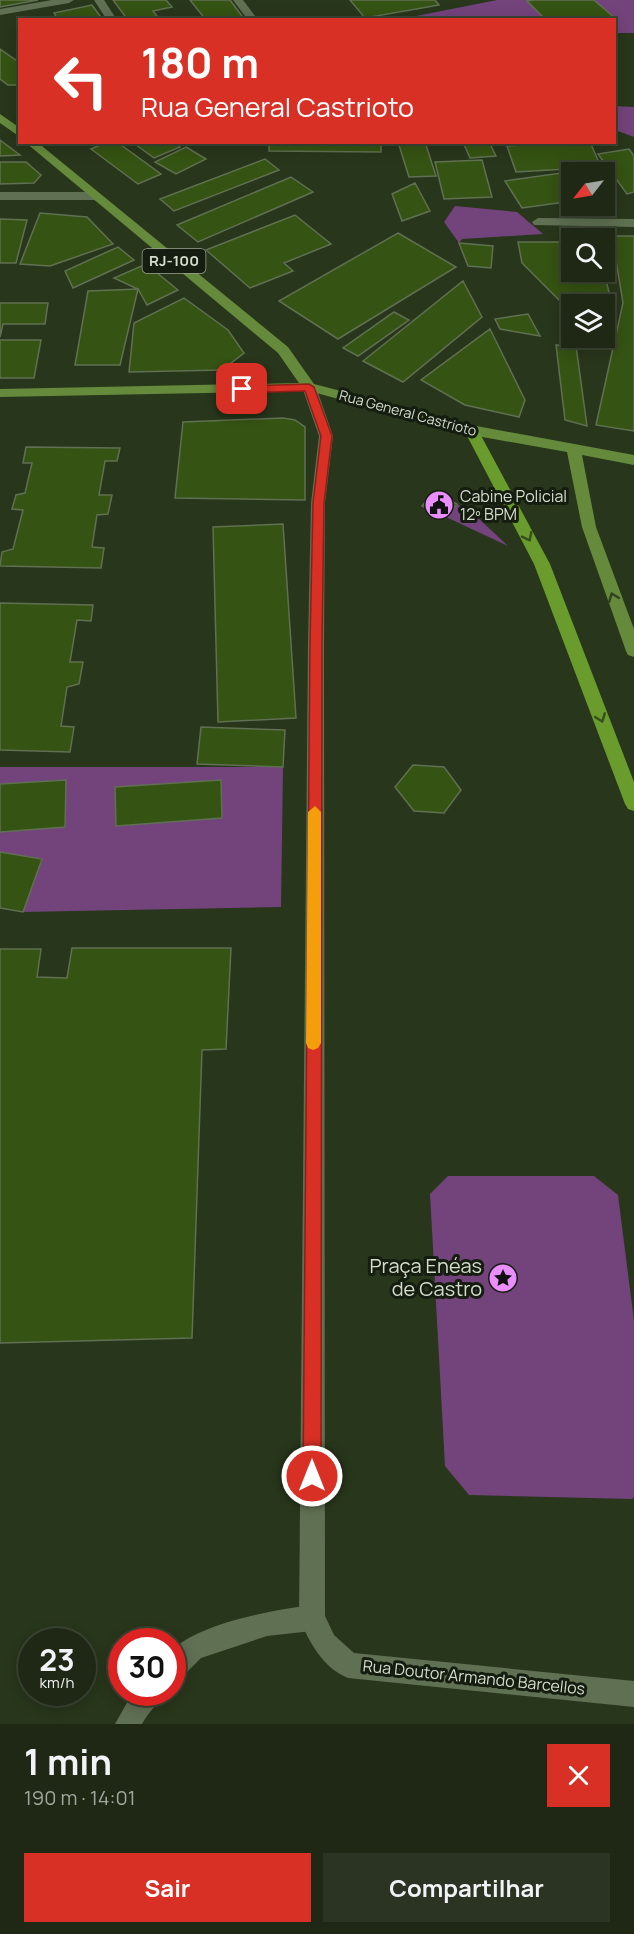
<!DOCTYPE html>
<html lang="pt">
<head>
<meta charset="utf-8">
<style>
  :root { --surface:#1e2814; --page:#2b3422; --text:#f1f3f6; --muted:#a1a6a0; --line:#3c4434; --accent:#d93025 }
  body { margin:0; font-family:Manrope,sans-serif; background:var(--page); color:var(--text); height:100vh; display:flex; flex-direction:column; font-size:22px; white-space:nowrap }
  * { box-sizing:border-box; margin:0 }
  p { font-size:20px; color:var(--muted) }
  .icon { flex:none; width:33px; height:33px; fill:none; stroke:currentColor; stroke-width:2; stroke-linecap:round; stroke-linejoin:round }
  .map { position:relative; height:1724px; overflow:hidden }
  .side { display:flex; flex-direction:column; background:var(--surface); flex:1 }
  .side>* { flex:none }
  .banner { position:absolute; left:18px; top:18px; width:598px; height:126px; border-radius:0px; box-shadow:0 3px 15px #0003,0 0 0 2px var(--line); background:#d93025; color:#fff; overflow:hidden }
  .needle { width:39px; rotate:239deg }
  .tools { position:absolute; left:561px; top:162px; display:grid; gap:12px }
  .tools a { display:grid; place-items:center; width:54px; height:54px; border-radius:0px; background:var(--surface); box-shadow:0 3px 15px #0003,0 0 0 2px var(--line); font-size:30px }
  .speed { position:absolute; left:18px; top:1628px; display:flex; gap:12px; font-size:30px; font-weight:700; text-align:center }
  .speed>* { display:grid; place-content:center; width:78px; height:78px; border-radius:50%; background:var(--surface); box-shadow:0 3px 15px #0003,0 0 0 2px var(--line); line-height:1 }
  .speed small { font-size:15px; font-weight:400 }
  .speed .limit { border:9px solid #d22; background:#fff; color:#111 }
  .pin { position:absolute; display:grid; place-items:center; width:51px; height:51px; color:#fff; margin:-26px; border-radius:12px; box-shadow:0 3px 9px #0006 }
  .me { position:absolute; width:66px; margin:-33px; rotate:0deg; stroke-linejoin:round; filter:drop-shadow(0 0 4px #0008) }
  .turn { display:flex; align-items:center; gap:21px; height:126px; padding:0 24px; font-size:27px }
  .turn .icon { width:78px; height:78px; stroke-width:2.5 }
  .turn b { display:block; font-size:42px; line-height:51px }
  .round { display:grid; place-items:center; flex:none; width:63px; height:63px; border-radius:0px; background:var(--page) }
  .head { display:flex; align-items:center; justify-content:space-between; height:102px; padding:0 24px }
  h1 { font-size:36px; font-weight:700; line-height:45px }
  .primary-button { display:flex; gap:12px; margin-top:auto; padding:12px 24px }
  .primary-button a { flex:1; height:69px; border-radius:0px; background:var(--accent); color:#fff; font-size:24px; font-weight:700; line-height:69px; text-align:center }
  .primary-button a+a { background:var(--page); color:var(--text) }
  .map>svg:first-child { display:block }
</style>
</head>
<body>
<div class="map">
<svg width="634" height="1724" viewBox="0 0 634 1724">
  <rect width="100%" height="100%" fill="#28361b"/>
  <!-- green -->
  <path fill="#73437c" d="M497 0H634V33H615V20H396Z
    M615 106 634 107V137L615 130Z
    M455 206 517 212 543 234 462 239 459 243 444 222Z
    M457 504 476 516 508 546 446 517Z
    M0 767H283L281 907 23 912 0 908Z
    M448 1176H594L618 1195 634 1321V1497L632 1499 469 1495 445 1466 430 1194Z"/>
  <!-- building -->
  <path fill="#355312" stroke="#607052" stroke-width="1.5" d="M0 0H38L0 7Z
    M113 0H166L172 7 153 11 160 20H128Z
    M190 0H230L245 20H206Z
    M350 0H435L439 5 365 18Z
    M534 0H594L617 20H546L527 1Z
    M92 5 103 20H58L54 13Z
    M0 49 20 63V85H8L0 79Z
    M0 140 20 155 0 156Z
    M107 142H117L161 174 138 184 91 149Z
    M139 142H174L180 147 154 158 135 144Z
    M269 142H381V152L269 151Z
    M398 142H425L436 176 409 177Z
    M463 142 490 144 496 156 470 158Z
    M569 142H590L601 167 516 172 507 146Z
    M186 147 206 159 176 174 155 162Z
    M629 149 634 156V192L627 194 598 154Z
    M265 159 279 170 174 211 160 199Z
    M482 160 492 197 444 199 435 162Z
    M0 162H26L41 175 34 183 0 184Z
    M597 168 600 172H572V201L522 208 505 181Z
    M291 177 313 192 198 242 177 225Z
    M604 179 615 194 604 196Z
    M415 183 430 211 402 221 392 194Z
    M40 213 87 217 113 244 50 266 20 264Z
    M295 215 331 244 284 263 293 271 250 288 206 250Z
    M0 219 27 220 16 263H0Z
    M398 233 456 267 338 339 279 301Z
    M612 236H634V431L596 425 623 303Z
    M518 242H572V272H604L611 300 560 301 522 263Z
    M459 243 493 246 491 268 468 266Z
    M118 247 134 260 73 288 65 271Z
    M146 264 178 290 147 305 138 289 114 278Z
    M463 281 482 317 403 382 363 361Z
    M138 289 120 365H75L88 291Z
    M184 298 228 330 244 353 222 370 129 372 134 323Z
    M0 303H48L45 324H3L0 337Z
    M394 312 409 320 358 356 343 348Z
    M528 314 540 336 500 329 495 319Z
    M490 329 525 400 519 417 465 405 421 380Z
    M0 340H41L34 378H0Z
    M556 345 576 346 587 426 565 420Z
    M283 418 295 420 305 427V500L175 498 183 422Z
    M26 447 120 448 117 461H105L99 495H112L108 514 97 515 92 547 104 548 101 568 0 566 2 552 13 549 23 510 12 509 16 495 25 493 32 463H23Z
    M433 493 457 504 446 517 422 506Z
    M283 524 296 718 218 722 213 527Z
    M0 603 93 605 91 621 77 620 70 662H83L79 684 67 687 61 726 74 727 70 752 0 750Z
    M201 727 285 730 283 767 197 764Z
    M413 765 444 767 461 790 444 813 414 811 395 787Z
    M66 780 65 827 0 832V784Z
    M221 780 222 818 116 826 115 787Z
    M0 852 42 859 23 912 0 908Z
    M72 948H231L226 1049 202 1050 192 1338 0 1343V949H41L37 977 67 978Z"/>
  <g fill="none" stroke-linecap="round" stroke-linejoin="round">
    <!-- lane -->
    <path fill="#607053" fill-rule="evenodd" d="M312 1605 321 1609 325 1618 321 1627 312 1631 267 1636 201 1658 181 1678 172 1682V1650C201 1623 273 1610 312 1605Z
      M133 1692H164C159 1704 148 1712 142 1724H115Z"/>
    <!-- street -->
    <path fill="#607053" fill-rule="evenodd" d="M52 0H74L69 3 0 15V9Z
      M94 0H104L117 20H107Z
      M233 0H243L258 20H248Z
      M0 192H94L100 196 94 200H0Z
      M538 218 634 219V227L534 225 532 222Z
      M309 383 316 387 333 436 325 503 324 643 325 1616 334 1635 354 1653 634 1681V1707L348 1678C322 1667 310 1643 299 1618L308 643 311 503 319 436 302 387Z"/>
    <!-- primary -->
    <path fill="#658a3c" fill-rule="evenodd" d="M0 114 20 128V137L0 123Z
      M25 142H37L288 347 314 384 471 425 634 455V465L582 455 596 527 634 629V657L628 655 626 651 582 527 567 452 471 435 309 391 0 397V389L299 383 278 353Z"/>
    <!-- highway -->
    <path fill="#699c2c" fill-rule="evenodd" d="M471 425 478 430 550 564 634 782V811L628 809 625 804 534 564 464 430Z"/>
  </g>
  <!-- one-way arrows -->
  <defs><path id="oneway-chevron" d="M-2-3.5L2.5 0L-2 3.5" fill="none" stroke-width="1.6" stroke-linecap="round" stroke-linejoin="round" transform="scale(1.5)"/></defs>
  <g stroke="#374f1b">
    <use href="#oneway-chevron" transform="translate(528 537) rotate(63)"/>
    <use href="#oneway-chevron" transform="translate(601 718) rotate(69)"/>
  </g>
  <use stroke="#31421f" href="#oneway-chevron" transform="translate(613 597) rotate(-111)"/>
  <!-- route -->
  <path fill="#d93025" stroke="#8d1f18" stroke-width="1.5" d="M309 384 314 387 332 436 324 503 322 643 321 1476 319 1482 312 1485 306 1482 303 1476 310 643 313 503 321 436 305 391 242 393 237 389 242 386Z"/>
  <!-- slow -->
  <path fill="#f59e0b" d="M315 806 321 812V1043L318 1048 313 1050 308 1048 306 1043 308 812Z"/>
  <!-- icons -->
  <defs>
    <g id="civic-disc" transform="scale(1.5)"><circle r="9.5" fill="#ea8dfd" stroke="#151c10"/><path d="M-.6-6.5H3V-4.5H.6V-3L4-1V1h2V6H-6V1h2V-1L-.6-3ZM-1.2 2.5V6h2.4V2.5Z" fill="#111"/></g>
    <g id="sight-disc" transform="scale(1.5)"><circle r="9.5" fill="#ea8dfd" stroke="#151c10"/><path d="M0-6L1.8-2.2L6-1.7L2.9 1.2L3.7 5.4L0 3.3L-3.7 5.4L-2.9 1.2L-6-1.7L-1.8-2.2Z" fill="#111"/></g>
  </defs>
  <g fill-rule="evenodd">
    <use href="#civic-disc" x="439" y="505"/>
    <use href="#sight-disc" x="503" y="1278"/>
  </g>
  <g text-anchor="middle" stroke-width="6" stroke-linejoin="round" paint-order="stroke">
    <!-- far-street labels -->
    <g font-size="14" fill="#d4ddcc" stroke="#151c10">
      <text transform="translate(408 413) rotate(15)" y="5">Rua General Castrioto</text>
    </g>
    <!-- shield labels -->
    <rect fill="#151c10" stroke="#9ba394" stroke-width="1.5" x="142.5" y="249" width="63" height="24" rx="4.5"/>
    <g font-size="15" font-weight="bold" fill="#d4ddcc">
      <text x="174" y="266">RJ-100</text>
    </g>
    <!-- poi labels -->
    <g font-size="16" fill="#d4ddcc" stroke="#151c10" text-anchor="start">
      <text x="460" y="502">Cabine Policial<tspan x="460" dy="18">12º BPM</tspan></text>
    </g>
    <!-- street labels -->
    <g font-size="16" fill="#d4ddcc" stroke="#151c10">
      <text transform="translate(474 1677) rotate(6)" y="6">Rua Doutor Armando Barcellos</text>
    </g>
    <!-- near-poi labels -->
    <g font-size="20" fill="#d4ddcc" stroke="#151c10" text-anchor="end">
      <text x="482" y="1273">Praça Enéas<tspan x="482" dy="23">de Castro</tspan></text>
    </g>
  </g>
</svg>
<div class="tools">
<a><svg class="needle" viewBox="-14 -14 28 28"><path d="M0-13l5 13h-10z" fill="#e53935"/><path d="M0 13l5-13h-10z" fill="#a1a6a0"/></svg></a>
<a><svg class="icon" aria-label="search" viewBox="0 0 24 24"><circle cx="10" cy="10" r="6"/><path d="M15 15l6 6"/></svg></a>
<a><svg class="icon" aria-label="layers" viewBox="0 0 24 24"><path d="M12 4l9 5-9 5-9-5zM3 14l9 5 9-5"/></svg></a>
</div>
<div class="speed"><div>23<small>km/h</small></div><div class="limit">30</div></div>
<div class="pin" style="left:242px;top:389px;background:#d93025"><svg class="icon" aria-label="arrive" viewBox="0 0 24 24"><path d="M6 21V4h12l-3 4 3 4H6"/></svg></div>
<svg class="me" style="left:312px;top:1476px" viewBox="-20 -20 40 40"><circle r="17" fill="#d93025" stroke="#fff" stroke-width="3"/><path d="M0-11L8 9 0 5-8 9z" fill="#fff"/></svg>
<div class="banner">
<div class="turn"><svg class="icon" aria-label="left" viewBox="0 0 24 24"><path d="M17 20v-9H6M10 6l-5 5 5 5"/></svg><div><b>180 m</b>Rua General Castrioto</div></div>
</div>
</div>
<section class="side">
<div class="head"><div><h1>1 min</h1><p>190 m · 14:01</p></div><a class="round" style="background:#d93025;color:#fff"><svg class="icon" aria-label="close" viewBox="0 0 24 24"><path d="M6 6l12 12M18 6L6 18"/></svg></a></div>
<div class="primary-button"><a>Sair</a><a>Compartilhar</a></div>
</section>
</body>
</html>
